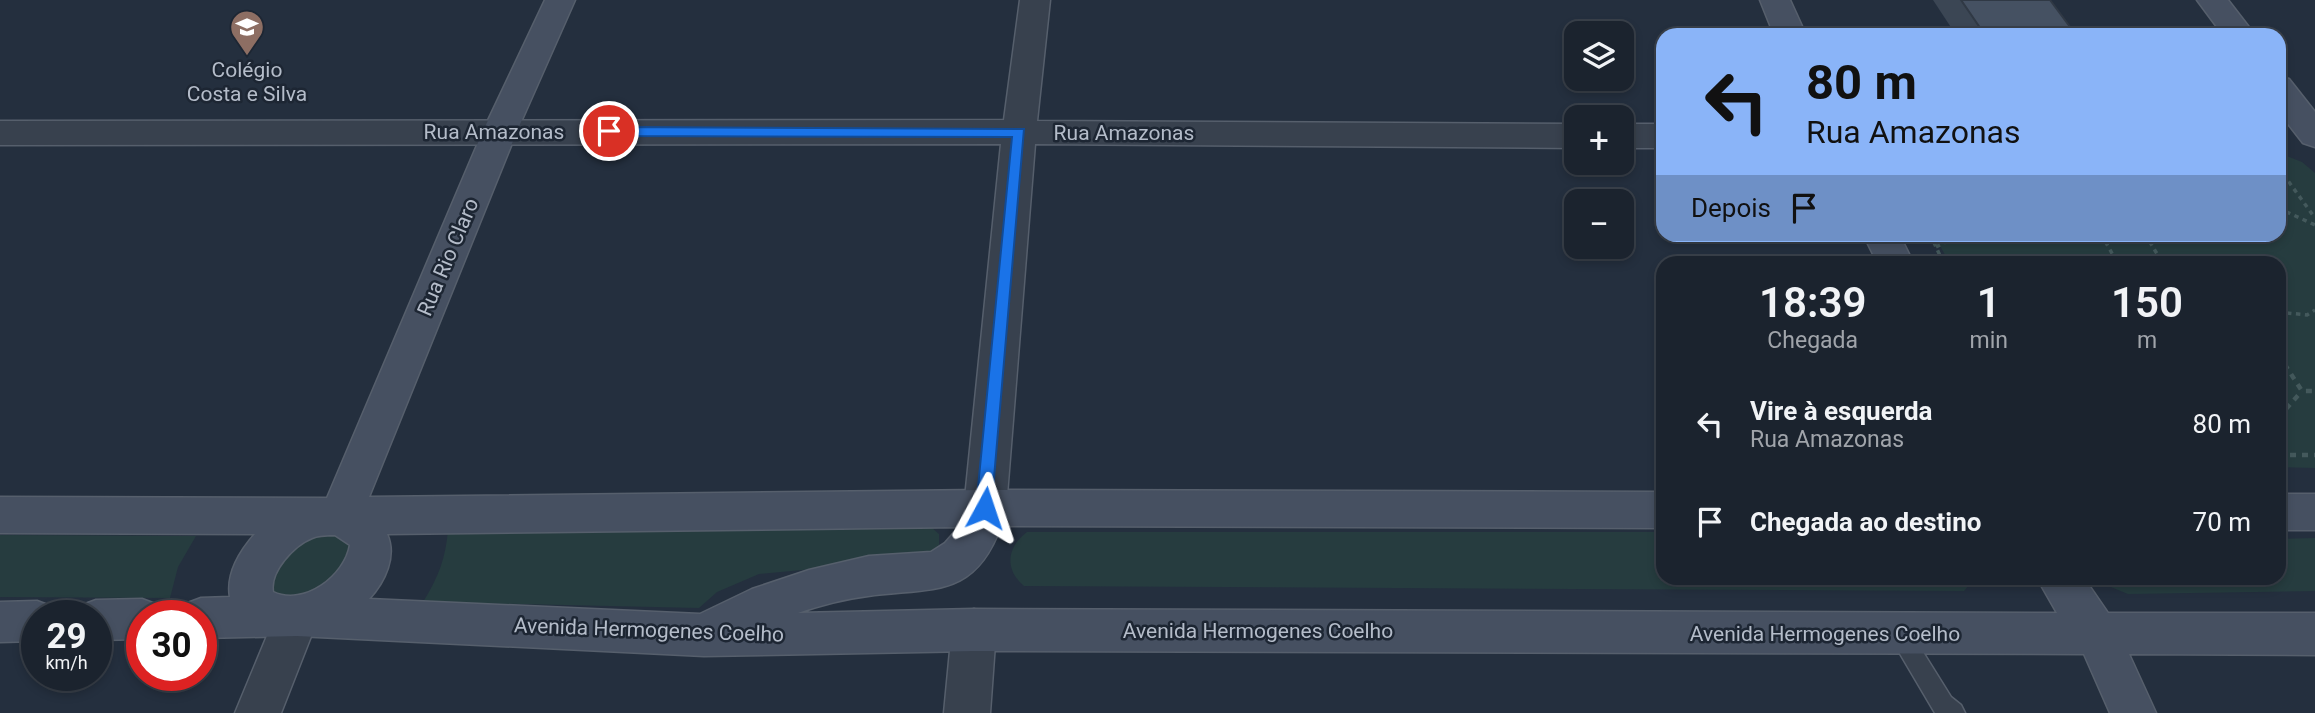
<!DOCTYPE html>
<html lang="pt">
<head>
<meta charset="utf-8">
<style>
  :root { --surface:#1b232e; --page:#242b36; --text:#f1f3f6; --muted:#a0a4aa; --line:#39404a }
  body { margin:0; font-family:Roboto,sans-serif; background:var(--page); color:var(--text); height:100vh; display:flex; flex-direction:column; font-size:26px; white-space:nowrap }
  * { box-sizing:border-box; margin:0 }
  p { font-size:23px; color:var(--muted) }
  .icon { flex:none; width:38px; height:38px; fill:none; stroke:currentColor; stroke-width:2; stroke-linecap:round; stroke-linejoin:round }
  .map { position:relative; flex:1; overflow:hidden }
  .sheet { position:absolute; left:1656px; top:256px; width:630px; height:329px; display:flex; flex-direction:column; background:var(--surface); border-radius:21px; box-shadow:0 4px 10px #0003,0 0 0 2px var(--line) }
  .sheet>* { flex:none }
  .hud { position:absolute; left:1656px; top:28px; width:630px; height:214px; border-radius:21px; box-shadow:0 4px 10px #0003,0 0 0 2px var(--line); background:#8ab4f8; color:#111; overflow:hidden }
  .fabs { position:absolute; left:1564px; top:21px; display:grid; gap:14px }
  .fabs a { display:grid; place-items:center; width:70px; height:70px; border-radius:14px; background:var(--surface); box-shadow:0 4px 10px #0003,0 0 0 2px var(--line); font-size:35px }
  .speed { position:absolute; left:21px; top:600px; display:flex; gap:14px; font-size:35px; font-weight:700; text-align:center }
  .speed>* { display:grid; place-content:center; width:91px; height:91px; border-radius:50%; background:var(--surface); box-shadow:0 4px 10px #0003,0 0 0 2px var(--line); line-height:1 }
  .speed small { font-size:18px; font-weight:400 }
  .speed .limit { border:10px solid #d22; background:#fff; color:#111 }
  .pin { position:absolute; display:grid; place-items:center; width:60px; height:60px; color:#fff; margin:-30px; border:4px solid #fff; border-radius:50%; box-shadow:0 2px 7px #0007 }
  .me { position:absolute; width:77px; margin:-38px; rotate:5deg; stroke-linejoin:round; filter:drop-shadow(0 0 5px #0008) }
  .turn { display:flex; align-items:center; gap:24px; height:147px; padding:0 35px; font-size:32px }
  .turn .icon { width:91px; height:91px; stroke-width:2.5 }
  .turn b { display:block; font-size:49px; line-height:60px }
  .then { display:flex; align-items:center; height:66px; padding:0 35px; background:#0003; gap:14px; font-size:26px }
  .eta { display:flex; justify-content:space-evenly; align-items:center; height:119px; text-align:center }
  .eta b { font-size:42px; font-weight:600; line-height:49px }
  ul { padding:0; list-style:none }
  li { display:flex; align-items:center; gap:21px; height:98px; padding:0 35px }
  li div { flex:1 }
  li b { display:block; font-size:26px }
  li em { font-style:normal }
  .map>svg:first-child { display:block }
</style>
</head>
<body>
<div class="map">
<svg width="2315" height="713" viewBox="0 0 2315 713">
  <rect width="100%" height="100%" fill="#242f3e"/>
  <!-- green -->
  <path fill="#263c3f" d="M2279 153 2302 162 2315 173V468L2279 467 2278 262H1949L1934 235 2278 234Z
    M319 517 372 551 281 616 259 557Z
    M931 527 939 534V545L920 559 759 574 717 592 699 608 423 602C438 578 446 558 448 529Z
    M1027 532H1662V578H1975L1964 591 1024 586C1004 569 1007 547 1027 532Z
    M0 535 196 536 178 567 170 598 0 597Z
    M2315 538V591L2128 594 2106 585 2098 578H2278L2279 539Z"/>
  <g fill="none" stroke-linecap="round" stroke-linejoin="round">
    <!-- lane casing -->
    <g stroke="#565f6c" stroke-width="3">
      <path id="lane" d="M1900 625 1908 628 1951 697 1961 705 1965 713H1935L1889 635 1892 628Z"/>
    </g>
    <!-- street casing -->
    <g stroke="#565f6c" stroke-width="3">
      <path id="street" d="M1020 0H1050L1037 121 1577 124V148L1035 144 1006 508 1000 521 985 526 970 521 964 508 1001 144 0 145V121L1004 120Z
        M1622 124H1662V148H1622Z
        M297 596 313 602 319 616 281 713H235L281 602Z
        M974 609 990 615 996 630 990 713H944L952 630 958 615Z"/>
    </g>
    <!-- secondary casing -->
    <g stroke="#565f6c" stroke-width="3">
      <path id="secondary" d="M545 0H575L517 131 369 497 985 490 1662 492V528L1001 526C974 600 931 587 868 596 844 599 821 605 798 613L974 609 2057 613 2037 578H2084L2108 613H2315V655L2129 654 2156 713H2110L2084 654 974 651 704 656 297 636 201 638V616H180L185 604 201 598 230 597C226 574 240 551 255 534L0 533V497L327 498 483 131ZM959 527 945 543 931 552 869 556 809 570 752 589 700 614 369 599C385 582 397 556 387 534ZM335 535 350 545C345 576 304 607 273 592 269 572 294 545 312 538 319 535 328 535 335 535Z
        M1760 0H1790L1806 35H1774Z
        M2197 0H2228L2255 35H2223Z
        M2278 76 2289 79 2315 112V147L2303 143 2278 111Z
        M1863 234H1899L1913 262H1877Z
        M2278 494H2315V530H2278Z
        M142 599 158 605 163 616H142V639L96 640V616H76L80 606 96 600Z
        M37 601 53 607 57 616H37V641L0 642V602Z"/>
    </g>
    <!-- path-far1 -->
    <path stroke="#44595c" stroke-width="3.5" stroke-dasharray="4.5 4.5" stroke-linecap="butt" d="M2278 167 2315 218
      M2278 208 2315 225
      M1930 234 1943 262
      M2101 234 2117 262
      M2145 234 2162 262
      M1936 247 1961 234
      M2278 312 2307 315 2315 310"/>
    <!-- path -->
    <path stroke="#44595c" stroke-width="4.5" stroke-dasharray="6 6" stroke-linecap="butt" d="M2278 354 2302 391H2315
      M2278 418 2302 391
      M2278 455H2315"/>
    <!-- lane -->
    <use href="#lane" fill="#38414e" fill-rule="evenodd"/>
    <!-- street -->
    <use href="#street" fill="#38414e" fill-rule="evenodd"/>
    <!-- secondary -->
    <use href="#secondary" fill="#465061" fill-rule="evenodd"/>
  </g>
  <!-- wall -->
  <path fill="#3b4654" d="M1933 0H2050L2076 35H1956Z"/>
  <!-- building -->
  <path fill="#455162" stroke="#303945" stroke-width="2" d="M1961 0H2050L2076 35H1985Z"/>
  <!-- route -->
  <path fill="#1a73e8" stroke="#114b97" stroke-width="2" d="M609 127 1024 129 991 513H978L976 508 1012 137 609 136 602 131Z"/>
  <!-- icons -->
  <defs>
    <g id="school-pin" transform="scale(1.75)"><path d="M0 17L-7.5 6A9.5 9.5 0 1 1 7.5 6Z" fill="#8d6e63" stroke="#1d2633"/><path d="M0-5L7-2L0 1L-7-2ZM-4 1L0 2.5L4 1V4Q0 6-4 4Z" fill="#fff"/></g>
  </defs>
  <g fill-rule="evenodd">
    <use href="#school-pin" x="247" y="27"/>
  </g>
  <g text-anchor="middle" stroke-width="5" stroke-linejoin="round" paint-order="stroke">
    <!-- poi labels -->
    <g font-size="21" fill="#b4bcc9" stroke="#1d2633">
      <text x="247" y="77">Colégio<tspan x="247" dy="24">Costa e Silva</tspan></text>
    </g>
    <!-- street labels -->
    <g font-size="21" fill="#b4bcc9" stroke="#1d2633">
      <text x="494" y="139">Rua Amazonas</text>
      <text x="1124" y="140">Rua Amazonas</text>
      <text transform="translate(448 257) rotate(-67)" y="7">Rua Rio Claro</text>
      <text transform="translate(649 630) rotate(2)" y="7">Avenida Hermogenes Coelho</text>
      <text x="1258" y="638">Avenida Hermogenes Coelho</text>
      <text x="1825" y="641">Avenida Hermogenes Coelho</text>
    </g>
  </g>
</svg>
<div class="fabs">
<a><svg class="icon" aria-label="layers" viewBox="0 0 24 24"><path d="M12 4l9 5-9 5-9-5zM3 14l9 5 9-5"/></svg></a>
<a>+</a>
<a>−</a>
</div>
<div class="speed"><div>29<small>km/h</small></div><div class="limit">30</div></div>
<div class="pin" style="left:609px;top:131px;background:#d93025"><svg class="icon" aria-label="arrive" viewBox="0 0 24 24"><path d="M6 21V4h12l-3 4 3 4H6"/></svg></div>
<svg class="me" style="left:985px;top:508px" viewBox="-20 -20 40 40"><path d="M0-17L14 15 0 8-14 15z" fill="#1a73e8" stroke="#fff" stroke-width="4"/></svg>
<div class="hud">
<div class="turn"><svg class="icon" aria-label="left" viewBox="0 0 24 24"><path d="M17 20v-9H6M10 6l-5 5 5 5"/></svg><div><b>80 m</b>Rua Amazonas</div></div>
<div class="then">Depois<svg class="icon" aria-label="arrive" viewBox="0 0 24 24"><path d="M6 21V4h12l-3 4 3 4H6"/></svg></div>
</div>
<section class="sheet">
<div class="eta">
<div><b>18:39</b><p>Chegada</p></div>
<div><b>1</b><p>min</p></div>
<div><b>150</b><p>m</p></div>
</div>
<ul>
<li><svg class="icon" aria-label="left" viewBox="0 0 24 24"><path d="M17 20v-9H6M10 6l-5 5 5 5"/></svg><div><b>Vire à esquerda</b><p>Rua Amazonas</p></div><em>80 m</em></li>
<li><svg class="icon" aria-label="arrive" viewBox="0 0 24 24"><path d="M6 21V4h12l-3 4 3 4H6"/></svg><div><b>Chegada ao destino</b></div><em>70 m</em></li>
</ul>
</section>
</div>
</body>
</html>
